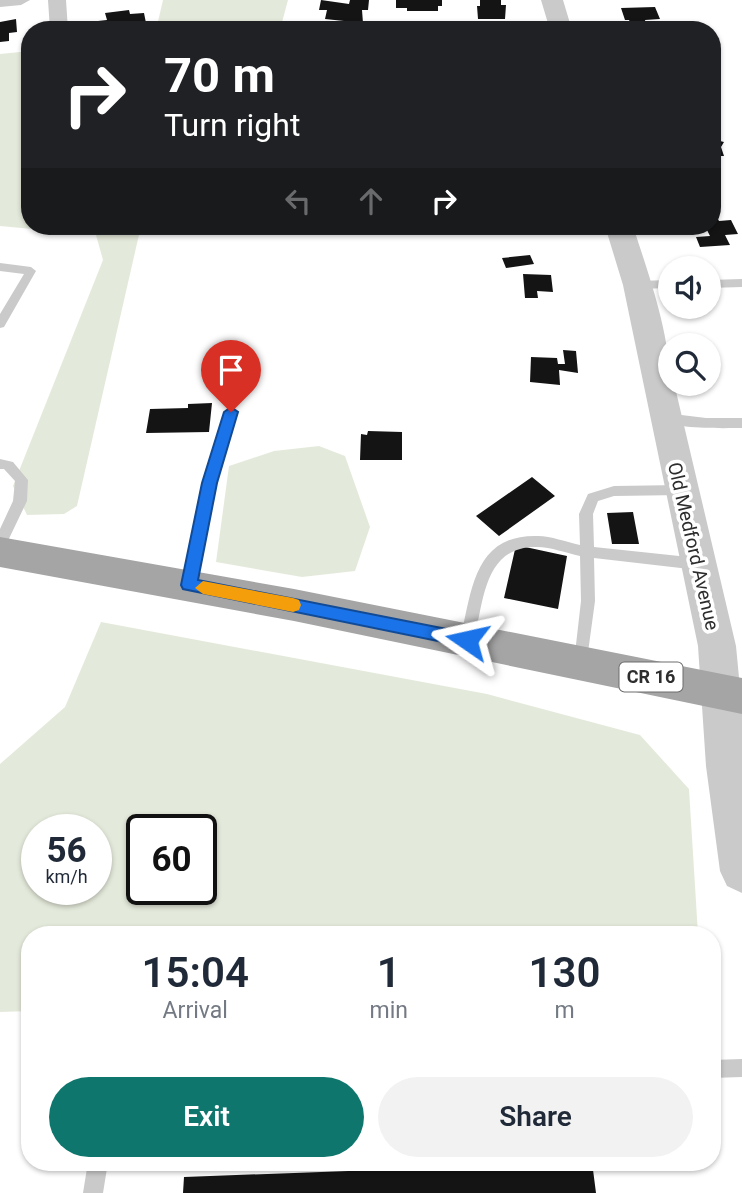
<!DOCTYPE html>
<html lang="en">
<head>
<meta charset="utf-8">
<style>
  :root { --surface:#fff; --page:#f2f2f3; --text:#1f2937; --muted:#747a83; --accent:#0f766e }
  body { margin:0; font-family:Roboto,sans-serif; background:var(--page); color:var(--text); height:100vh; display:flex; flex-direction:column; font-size:26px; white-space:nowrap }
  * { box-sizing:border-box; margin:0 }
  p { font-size:23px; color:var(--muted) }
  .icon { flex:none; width:38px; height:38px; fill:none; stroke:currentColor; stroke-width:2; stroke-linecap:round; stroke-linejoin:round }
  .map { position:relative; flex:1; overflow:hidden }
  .side { position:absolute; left:21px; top:926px; width:700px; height:245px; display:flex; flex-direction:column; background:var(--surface); border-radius:28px; box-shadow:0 2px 5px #0004 }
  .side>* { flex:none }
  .guide { position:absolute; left:21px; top:21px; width:700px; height:214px; border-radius:28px; box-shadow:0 2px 5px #0004; background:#202124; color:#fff; overflow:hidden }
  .tools { position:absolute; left:658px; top:256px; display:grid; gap:14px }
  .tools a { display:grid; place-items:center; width:63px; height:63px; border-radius:50%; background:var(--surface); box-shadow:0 2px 5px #0004; font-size:35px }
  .speed { position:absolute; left:21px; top:814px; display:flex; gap:14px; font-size:35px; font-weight:700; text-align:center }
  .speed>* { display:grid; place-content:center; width:91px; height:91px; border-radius:50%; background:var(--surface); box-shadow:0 2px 5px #0004; line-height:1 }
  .speed small { font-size:18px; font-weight:400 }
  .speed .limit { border:4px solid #111; border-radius:10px; background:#fff; color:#111 }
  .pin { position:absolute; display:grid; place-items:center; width:60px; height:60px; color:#fff; margin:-72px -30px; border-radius:50% 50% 50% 0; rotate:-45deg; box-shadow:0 0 7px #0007 }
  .pin .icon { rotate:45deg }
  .me { position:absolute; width:77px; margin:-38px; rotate:281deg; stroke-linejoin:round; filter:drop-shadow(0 0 5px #0008) }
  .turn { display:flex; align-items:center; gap:24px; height:147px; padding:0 28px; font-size:32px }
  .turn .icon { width:91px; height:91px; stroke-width:2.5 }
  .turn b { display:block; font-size:49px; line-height:60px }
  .lanes { display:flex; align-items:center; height:66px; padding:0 28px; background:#0003; justify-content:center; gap:35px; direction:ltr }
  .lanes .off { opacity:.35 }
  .eta { display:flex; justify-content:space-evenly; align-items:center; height:119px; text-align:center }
  .eta b { font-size:42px; font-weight:600; line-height:49px }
  .cta { display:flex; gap:14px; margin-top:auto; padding:14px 28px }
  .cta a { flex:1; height:80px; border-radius:42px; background:var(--accent); color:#fff; font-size:28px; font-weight:600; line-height:80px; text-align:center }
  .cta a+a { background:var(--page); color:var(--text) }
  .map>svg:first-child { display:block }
</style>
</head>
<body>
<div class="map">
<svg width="742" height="1193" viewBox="0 0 742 1193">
  <rect width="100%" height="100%" fill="#fff"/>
  <!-- green -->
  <path fill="#e4eadb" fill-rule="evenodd" d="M163 0H288L280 30H156Z
    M30 51V226H141L77 506 64 514 27 515 13 486 103 260 96 235 0 226V54Z
    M319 446 345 456 370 527 355 571 302 577 216 562 229 466 274 451Z
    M101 622 487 694 640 735 689 789 698 934H30V1011L0 1012V764L65 707ZM37 830H96V889H37ZM142 830H201V889H142Z"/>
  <!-- building -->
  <path fill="#141414" d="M321 0 349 4 350 0H369L368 10H362L363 23 325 19 327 10H319Z
    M396 0H442V6H438V11H407V8H396Z
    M480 0H501V5H506L505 19H478L477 6H480Z
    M655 7 660 19 645 20 646 24H631L629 20H625L621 8Z
    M129 10 130 14 144 13 147 28 99 30 98 21 107 20 105 13Z
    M16 19 17 32 9 33V41L0 42V22Z
    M712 139 724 142 721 147 724 156H712Z
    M712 207 719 221 731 220 738 234 725 235 730 245 700 247 696 237 710 236 705 226H712Z
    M530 255 534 264 506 268 502 258Z
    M523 274 551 275 553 292 537 291 538 298H525Z
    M563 350 576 351 578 373 559 370 560 385 530 382 531 357 557 358 558 364H565Z
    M211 360H222L220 370 209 369Z
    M212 403 209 432 146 433 150 409 188 408V404Z
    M368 431 402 432V460H360L361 434 367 435Z
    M532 477 555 496 499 536 476 516Z
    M633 512 639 544H612L607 513Z
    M516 545 567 556 558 609 504 598Z
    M592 1162 596 1193H183L184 1177Z"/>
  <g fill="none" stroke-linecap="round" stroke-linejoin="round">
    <!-- service -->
    <path fill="#cacaca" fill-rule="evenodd" d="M0 263 31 267 36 271 4 327 0 328V314L24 274 0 271Z
      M742 279V287L709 288V280Z
      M670 280V288L637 289 631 285 637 281Z
      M231 409 237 413 215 483 196 585 194 589H184L182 585 203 483 225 413Z
      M665 413 706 418H742V428C724 428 671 430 659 418Z
      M0 459 13 462 28 480 27 501 5 547 0 548V529L13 501 15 481 4 469H0Z
      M681 485 687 490 681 495 614 496 598 501 593 514 594 547 698 558 703 560 705 564 703 568 698 570 594 558 595 601 586 667 581 668 576 667 574 662 581 601 580 556C566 553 551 547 537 547 484 546 484 600 474 640L472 644 467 646 462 644 460 640C472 592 473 534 538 536 551 536 566 542 580 545L579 514 588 494 614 486Z
      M742 1059V1077L712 1078V1060Z
      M88 1162H108L103 1193H83Z"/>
    <!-- minor -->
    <path fill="#cacaca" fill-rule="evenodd" d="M0 0H30L21 5 0 7Z
      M48 0H66L68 30H50Z"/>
    <!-- tertiary -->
    <path fill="#cacaca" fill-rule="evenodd" d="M541 0H563L572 30H550Z
      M605 226H633C648 273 670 333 670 383H674L736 646 742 709V893L727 886 720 871 706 766 698 646 623 285Z"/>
    <!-- primary -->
    <path fill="#a5a5a5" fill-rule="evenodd" d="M0 537 294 589 742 678V714L294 621 0 567Z"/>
  </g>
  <!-- route -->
  <path fill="#1a73e8" stroke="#114b97" stroke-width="2" d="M231 407 238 412 217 483 198 580 467 633 473 635 475 640 473 645 467 647 183 589 181 585 202 483 224 412Z"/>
  <!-- slow -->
  <path fill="#f59e0b" d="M203 581 293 598 299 600 301 605 299 610 293 612 203 594 195 588Z"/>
  <g text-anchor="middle" stroke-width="7" stroke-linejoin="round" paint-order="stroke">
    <!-- shield labels -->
    <rect fill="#fff" stroke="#6c6c6c" stroke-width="2" x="619.5" y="662.5" width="63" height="29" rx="5"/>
    <g font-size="18" font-weight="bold" fill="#2d2d2d">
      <text x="651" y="683">CR 16</text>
    </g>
    <!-- street labels -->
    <g font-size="19" fill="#2d2d2d" stroke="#fff">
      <text transform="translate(694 546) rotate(77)" y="7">Old Medford Avenue</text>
    </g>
  </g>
</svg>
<div class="tools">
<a><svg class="icon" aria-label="sound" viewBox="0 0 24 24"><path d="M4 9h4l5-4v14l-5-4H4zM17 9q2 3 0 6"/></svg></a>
<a><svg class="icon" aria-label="search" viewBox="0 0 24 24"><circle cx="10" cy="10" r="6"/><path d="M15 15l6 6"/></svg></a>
</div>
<div class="speed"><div>56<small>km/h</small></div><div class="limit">60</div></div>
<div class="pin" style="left:231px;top:412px;background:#d93025"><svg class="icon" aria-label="arrive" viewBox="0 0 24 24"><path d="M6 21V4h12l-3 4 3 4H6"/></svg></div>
<svg class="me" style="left:467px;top:640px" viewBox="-20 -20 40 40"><path d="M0-17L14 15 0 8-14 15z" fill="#1a73e8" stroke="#fff" stroke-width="4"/></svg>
<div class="guide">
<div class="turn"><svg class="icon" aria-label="right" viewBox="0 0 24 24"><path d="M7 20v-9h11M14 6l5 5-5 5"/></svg><div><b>70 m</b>Turn right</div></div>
<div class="lanes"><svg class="icon off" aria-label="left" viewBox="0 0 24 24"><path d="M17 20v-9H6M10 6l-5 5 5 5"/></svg><svg class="icon off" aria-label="ahead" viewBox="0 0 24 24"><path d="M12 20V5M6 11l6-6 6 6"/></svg><svg class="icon" aria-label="right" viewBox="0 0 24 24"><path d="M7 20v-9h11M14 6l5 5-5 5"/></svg></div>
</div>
<section class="side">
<div class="eta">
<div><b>15:04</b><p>Arrival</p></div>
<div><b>1</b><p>min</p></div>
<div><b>130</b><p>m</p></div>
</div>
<div class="cta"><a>Exit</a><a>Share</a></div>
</section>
</div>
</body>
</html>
